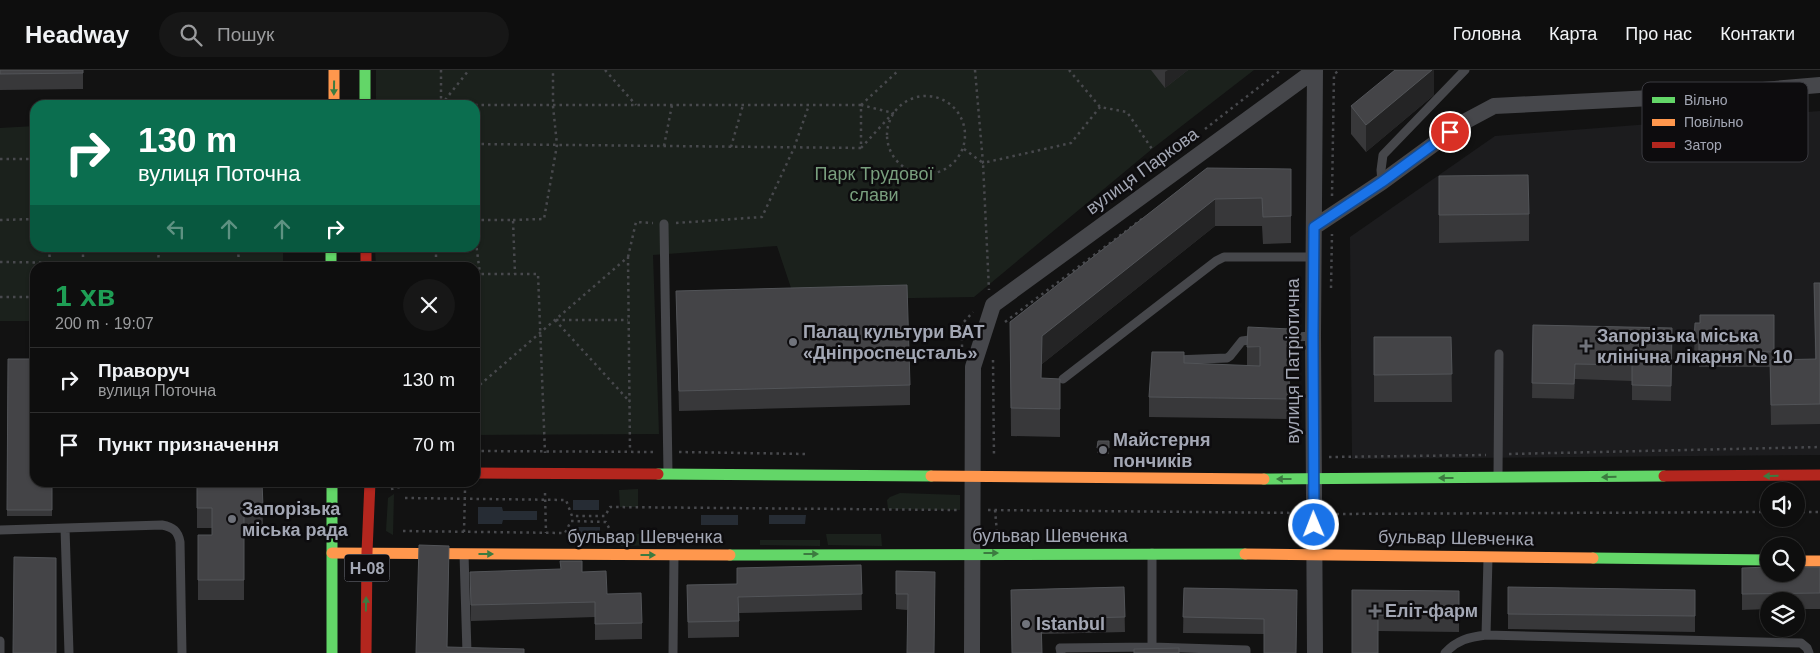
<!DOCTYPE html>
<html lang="uk">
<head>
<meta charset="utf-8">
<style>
  :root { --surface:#0e0e0e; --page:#171717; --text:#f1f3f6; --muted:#9b9c9e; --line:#2e2e2e }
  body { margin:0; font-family:Arial,sans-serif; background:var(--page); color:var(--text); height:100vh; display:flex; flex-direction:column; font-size:19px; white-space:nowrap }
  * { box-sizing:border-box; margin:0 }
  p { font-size:16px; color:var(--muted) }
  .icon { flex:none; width:28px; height:28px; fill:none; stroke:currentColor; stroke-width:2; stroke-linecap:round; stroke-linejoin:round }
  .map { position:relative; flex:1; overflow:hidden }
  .side { position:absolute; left:30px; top:192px; width:450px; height:225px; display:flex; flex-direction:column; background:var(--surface); border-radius:15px; box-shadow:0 1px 4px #0004,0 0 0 1px var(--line) }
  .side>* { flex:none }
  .hud { position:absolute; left:30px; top:30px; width:450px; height:152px; border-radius:15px; box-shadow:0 1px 4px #0004,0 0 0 1px var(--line); background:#0b6e4f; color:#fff; overflow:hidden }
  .fabs { position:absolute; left:1760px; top:412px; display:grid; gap:10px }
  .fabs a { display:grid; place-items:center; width:45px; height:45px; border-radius:50%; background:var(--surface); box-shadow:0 1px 4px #0004,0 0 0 1px var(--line); font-size:25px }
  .pin { position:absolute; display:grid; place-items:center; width:42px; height:42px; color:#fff; margin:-21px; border:2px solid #fff; border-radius:50%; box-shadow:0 1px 5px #0007 }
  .me { position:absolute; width:55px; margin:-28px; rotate:359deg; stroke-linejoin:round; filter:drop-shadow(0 0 4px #0008) }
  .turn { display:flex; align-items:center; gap:18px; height:105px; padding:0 25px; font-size:22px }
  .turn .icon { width:65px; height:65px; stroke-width:2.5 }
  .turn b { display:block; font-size:35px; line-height:42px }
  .lanes { display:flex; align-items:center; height:48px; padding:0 25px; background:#0003; justify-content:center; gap:25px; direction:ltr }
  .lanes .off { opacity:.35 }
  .round { display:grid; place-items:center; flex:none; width:52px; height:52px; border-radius:26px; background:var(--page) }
  .summary { display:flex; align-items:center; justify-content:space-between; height:85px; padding:0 25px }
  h1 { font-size:30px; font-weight:600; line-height:38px; color:#1e9e55 }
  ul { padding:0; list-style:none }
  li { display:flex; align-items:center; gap:15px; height:65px; padding:0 25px; border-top:1px solid var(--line) }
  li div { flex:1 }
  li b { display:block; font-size:19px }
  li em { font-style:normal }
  header { display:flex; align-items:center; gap:30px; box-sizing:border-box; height:70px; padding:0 25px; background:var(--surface); border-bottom:1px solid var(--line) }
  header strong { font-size:24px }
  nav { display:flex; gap:28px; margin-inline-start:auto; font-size:18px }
  .search { width:350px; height:45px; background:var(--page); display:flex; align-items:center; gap:12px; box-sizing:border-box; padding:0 18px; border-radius:28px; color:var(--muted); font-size:19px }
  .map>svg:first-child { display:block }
</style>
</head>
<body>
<header>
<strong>Headway</strong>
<div class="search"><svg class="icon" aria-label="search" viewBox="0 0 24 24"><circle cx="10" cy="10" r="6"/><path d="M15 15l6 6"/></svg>Пошук</div>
<nav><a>Головна</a><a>Карта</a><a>Про нас</a><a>Контакти</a></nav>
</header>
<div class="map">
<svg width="1820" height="583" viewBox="0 0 1820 583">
  <rect width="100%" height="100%" fill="#121212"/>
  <!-- built -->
  <path fill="#1c1c1e" d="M1820 41V385L1352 389 1350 167 1495 66Z"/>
  <!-- green -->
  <path fill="#1b211c" d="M376 0H1254L1152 79 974 227 795 230 777 176 653 185 659 364 475 365V198L376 197 375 178H475V35H376Z
    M35 56V178H283V197L35 198V251H0V58Z
    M638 419V437H620L619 420Z
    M900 423 960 425V440L888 439 887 430 890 427Z
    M394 424 393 465 386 461 388 428Z
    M621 464H666V475L621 476Z
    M826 464H881L882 476 828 475Z
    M760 470H820V476L760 475Z"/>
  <!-- water -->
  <path fill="#262c34" d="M573 430H599V440H573Z
    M478 437H502L503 441H537V450H503L502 454H478Z
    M701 445H738V455H701Z
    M769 445H806L805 454H769Z
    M575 457H600V467H575Z"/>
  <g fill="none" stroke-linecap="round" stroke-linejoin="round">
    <!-- path -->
    <path stroke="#48494d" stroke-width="2.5" stroke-dasharray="2.5 4" stroke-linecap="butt" d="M441 0V33
      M605 0 636 35
      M975 0 983 93 1071 73 1100 37
      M1069 0 1100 37 1127 42 1152 79
      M887 65a39 39 0 1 1 78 0a39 39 0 1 1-78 0Z
      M423 35H469
      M441 35 469 0
      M475 35H861V78L475 74
      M861 35 899 0
      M1205 59 1281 0
      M664 76 672 35
      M731 77 743 35
      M861 78 893 43 861 35
      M964 79 983 93 989 220
      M0 89H35
      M1332 126 1334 4 1340 0
      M0 150 35 149
      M475 150H513L515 204
      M513 150 544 149 557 75 553 36V0
      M676 153 762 147 794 78 809 35
      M475 165 480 204
      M49 178 50 193
      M83 178V193
      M436 178V198
      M628 187 636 152 653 153
      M0 192 239 195 238 178
      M299 193H311
      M158 194 159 178
      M475 204H538L545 383
      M1331 218 1332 164
      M0 227H35
      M555 250 630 332
      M556 250H628
      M1005 252 1142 149
      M962 277V254L973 242
      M993 290 994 387
      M475 319 628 187 630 381
      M475 381 656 382
      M679 382 806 384
      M1509 384 1820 377
      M1329 387 1486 385
      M391 419 404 416
      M545 423 546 463
      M405 428 566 430 572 446H605L610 437 957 440
      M988 440 1300 443
      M995 440 997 463
      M1796 442H1820
      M1330 444 1769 442
      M403 461 565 463 571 451 606 452 612 464H615
      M464 462 465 420"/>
    <!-- lane -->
    <path stroke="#46474b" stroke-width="9" d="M1382 112 1381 100 1383 85 1465 0
      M664 154 668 403
      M1278 268 1313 266
      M1174 290 1227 288 1230 286 1242 271 1257 269
      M1063 309 1216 191 1224 187H1314
      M1498 405 1499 284
      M65 458 69 583
      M0 460 162 455C173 457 178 461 180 472L182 583
      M1152 483V577
      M464 484 467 583
      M1486 565 1488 488
      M0 571V583
      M673 583 674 485
      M1061 583 1060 578 1152 577 1246 580V583
      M1445 583C1457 570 1469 567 1486 565L1801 573 1807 578 1809 583"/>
    <!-- street -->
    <path stroke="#46474b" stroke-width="16" d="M1314 157 1382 112 1464 52 1494 36 1691 26 1820 15
      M972 583 973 297 993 235 1315 0
      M1315 583 1313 266 1315 0"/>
    <!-- fast -->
    <path stroke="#63d668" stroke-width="11" d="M365 0V35
      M331 178V198
      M658 404 931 406
      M1264 409 1664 406
      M332 412V583
      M730 485 1245 484
      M1593 488 1769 490"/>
    <!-- slow -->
    <path stroke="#ff974d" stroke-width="11" d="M334 0V35
      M931 406 1264 409
      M332 483 730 485
      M1245 484 1593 488
      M1796 491H1820"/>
    <!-- jam -->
    <path stroke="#b3261e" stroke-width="11" d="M366 178V198
      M475 403 658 404
      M1664 406 1820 405
      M366 583 367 482 370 412"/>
  </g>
  <!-- wall -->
  <path fill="#38383a" d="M0 0H83V19L0 20Z
    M1151 0H1188L1165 18Z
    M1434 0V25L1366 82 1351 64V36Z
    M1207 98 1291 99V173L1263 174 1262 156H1215L1042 294 1041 308 1060 309V367L1011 366 1010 252Z
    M1439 106 1529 144V171L1439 173Z
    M1814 213H1820V354L1771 355 1770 297H1699V287H1694L1695 253H1700L1774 245V290L1815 289Z
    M676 221 910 315V335L679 341Z
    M1533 255 1672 258 1671 331 1632 330V311L1575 309 1574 329 1532 328Z
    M1374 267H1451L1452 332H1374Z
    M1247 277 1290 279 1289 349 1149 347V327L1184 293 1247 296Z
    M8 289 52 412V446H7Z
    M1098 371H1109V384L1097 383Z
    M197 412H262L263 457H244V530H198V465H212V458H197Z
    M861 495 862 540 739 543V567L688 568 687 515 737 514Z
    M1820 497V539H1796V531H1769V539L1742 540V498Z
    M896 501 935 502 907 540 896 539Z
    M470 502H582L607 524 642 553V569L595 570V547L471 551Z
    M1124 517 1125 562 1042 564V583H1012L1011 520Z
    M1508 517 1695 520V562L1508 559Z
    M1184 518 1297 520 1264 564 1183 563Z
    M1352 520 1459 521V562L1378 561Z"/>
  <!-- shaded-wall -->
  <path fill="#242425" d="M1168 0H1188L1165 18V2Z
    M1432 0H1434V25L1366 82V55Z
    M1215 129V156L1042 294 1041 336 1042 266Z
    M1290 259V279L1289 349V329Z
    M449 476V504L447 583Z"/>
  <!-- building -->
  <path fill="#444447" stroke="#525458" d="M0 0H83V3L0 4Z
    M1395 0H1432L1366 55 1351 36Z
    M1207 98 1291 99V146L1263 147 1262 128 1215 129 1042 266 1041 308 1060 309V339L1011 338 1010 252Z
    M1528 105 1529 144 1439 145V106Z
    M1814 213H1820V334L1771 335 1770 290 1816 289Z
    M907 215 910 315 679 321 676 221Z
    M1700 245H1774V282L1699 281V272H1694L1695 253H1700Z
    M1533 255 1672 258 1671 316 1632 315V295L1575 294 1574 314 1532 313Z
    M1248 257 1290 259 1289 329 1149 327 1152 282H1184V293L1260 296V277H1247Z
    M1374 267H1451L1452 304 1374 305Z
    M8 289H35V412H52V440H7Z
    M1098 371H1109V378H1097Z
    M197 412H262L263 437H244V510H198V465H212V438H197Z
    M419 475 449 476 447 577 524 579V583H416Z
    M14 487 56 488V583H13Z
    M560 491H582V502L606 501 607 524 641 523 642 553 595 554V532L471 535 470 502 561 499Z
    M861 495 862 524 738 527 739 551 688 552 687 515 737 514V498Z
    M1769 497V504H1796V497H1820V523L1742 524V498Z
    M896 501 935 502 934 583H907L908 524H896Z
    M1124 517 1125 547 1041 549 1042 583H1012L1011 520Z
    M1508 517 1695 520V546L1508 544Z
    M1184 518 1297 520 1296 583H1264V549L1183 547Z
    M1352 520 1459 521V546L1378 545V583H1352Z
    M1179 578V583H1134V579Z"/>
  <!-- one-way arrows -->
  <defs><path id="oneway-solid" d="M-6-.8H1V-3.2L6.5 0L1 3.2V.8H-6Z" transform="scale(1.25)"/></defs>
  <g fill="#3c7b40">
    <use href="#oneway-solid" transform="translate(334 18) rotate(91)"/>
    <use href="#oneway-solid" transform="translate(1771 406) rotate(179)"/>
    <use href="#oneway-solid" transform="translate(1609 407) rotate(179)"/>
    <use href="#oneway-solid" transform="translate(1446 408) rotate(180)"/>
    <use href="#oneway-solid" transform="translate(1284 409) rotate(-180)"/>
    <use href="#oneway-solid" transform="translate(991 483)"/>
    <use href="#oneway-solid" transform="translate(486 484)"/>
    <use href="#oneway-solid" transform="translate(811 484)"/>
    <use href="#oneway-solid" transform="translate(648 485)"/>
    <use href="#oneway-solid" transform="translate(366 534) rotate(-89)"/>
  </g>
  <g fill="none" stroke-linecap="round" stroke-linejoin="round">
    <!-- route casing -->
    <g stroke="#114b97" stroke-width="12">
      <path id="route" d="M1314 455 1313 266 1314 157 1382 112 1450 62"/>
    </g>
    <!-- route -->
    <use href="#route" stroke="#1a73e8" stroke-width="9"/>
  </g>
  <!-- markers -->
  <g fill="#70737b" stroke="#0d0c0e" stroke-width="2">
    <circle cx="793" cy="272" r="5"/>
    <path d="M1583.5 268.5h5v5h5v5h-5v5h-5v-5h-5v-5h5z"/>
    <circle cx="1103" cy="380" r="5"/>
    <circle cx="232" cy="449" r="5"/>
    <path d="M1372.5 533.5h5v5h5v5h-5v5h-5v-5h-5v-5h5z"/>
    <circle cx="1026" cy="554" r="5"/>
  </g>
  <g text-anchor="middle" stroke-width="5" stroke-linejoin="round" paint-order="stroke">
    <!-- shield labels -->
    <rect fill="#0d0c0e" stroke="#767882" stroke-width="1" x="344.5" y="484.5" width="45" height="27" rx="4"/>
    <g font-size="16" font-weight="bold" fill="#a3a7b4">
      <text x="367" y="504">Н-08</text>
    </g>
    <!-- street labels -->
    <g font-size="18" fill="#a3a7b4" stroke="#0d0c0e">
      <text transform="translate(1142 101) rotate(-36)" y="6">вулиця Паркова</text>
      <text transform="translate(1293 291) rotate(-90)" y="6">вулиця Патріотична</text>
      <text x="1050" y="472">бульвар Шевченка</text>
      <text x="645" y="473">бульвар Шевченка</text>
      <text transform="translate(1456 468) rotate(1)" y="6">бульвар Шевченка</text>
    </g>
    <!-- park labels -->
    <g font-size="18" fill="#799f7e" stroke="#0d0c0e">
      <text x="874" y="110">Парк Трудової<tspan x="874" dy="21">слави</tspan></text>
    </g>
    <!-- poi labels -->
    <g font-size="18" font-weight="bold" fill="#a3a7b4" stroke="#0d0c0e" text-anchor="start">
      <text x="803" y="268">Палац культури ВАТ<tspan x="803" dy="21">«Дніпроспецсталь»</tspan></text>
      <text x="1597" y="272">Запорізька міська<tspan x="1597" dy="21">клінічна лікарня № 10</tspan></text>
      <text x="1113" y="376">Майстерня<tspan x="1113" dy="21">пончиків</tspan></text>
      <text x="242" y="445">Запорізька<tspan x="242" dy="21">міська рада</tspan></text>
      <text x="1385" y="547">Еліт-фарм</text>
      <text x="1036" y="560">Istanbul</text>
    </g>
  </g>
  <!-- legend -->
  <rect x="1642" y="12" width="166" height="80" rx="8" fill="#0d0c0e" stroke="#3a3a40" stroke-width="1"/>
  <rect x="1652" y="27" width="23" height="6" fill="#63d668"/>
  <rect x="1652" y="49" width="23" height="7" fill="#ff974d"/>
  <rect x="1652" y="72" width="23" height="6" fill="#b3261e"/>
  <g font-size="14" fill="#a3a7b4">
    <text x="1684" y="35">Вільно</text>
    <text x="1684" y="57">Повільно</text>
    <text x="1684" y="80">Затор</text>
  </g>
</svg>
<div class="fabs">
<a><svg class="icon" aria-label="sound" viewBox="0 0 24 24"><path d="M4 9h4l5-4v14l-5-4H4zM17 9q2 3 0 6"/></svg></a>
<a><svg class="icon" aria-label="search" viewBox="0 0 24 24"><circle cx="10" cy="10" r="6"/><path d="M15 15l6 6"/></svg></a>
<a><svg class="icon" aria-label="layers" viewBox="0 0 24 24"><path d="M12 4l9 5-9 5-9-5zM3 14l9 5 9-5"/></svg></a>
</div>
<div class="pin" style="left:1450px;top:62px;background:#d93025"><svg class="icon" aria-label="arrive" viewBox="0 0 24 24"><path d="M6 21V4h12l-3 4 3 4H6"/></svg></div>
<svg class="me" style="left:1314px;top:455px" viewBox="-20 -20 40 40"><circle r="17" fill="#1a73e8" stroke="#fff" stroke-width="3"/><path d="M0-11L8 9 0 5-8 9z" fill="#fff"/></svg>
<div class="hud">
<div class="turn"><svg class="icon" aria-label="right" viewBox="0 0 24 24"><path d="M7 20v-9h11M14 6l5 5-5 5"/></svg><div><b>130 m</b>вулиця Поточна</div></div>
<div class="lanes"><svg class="icon off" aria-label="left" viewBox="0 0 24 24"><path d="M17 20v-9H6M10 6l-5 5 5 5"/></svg><svg class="icon off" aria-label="ahead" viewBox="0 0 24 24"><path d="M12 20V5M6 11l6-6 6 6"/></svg><svg class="icon off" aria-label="ahead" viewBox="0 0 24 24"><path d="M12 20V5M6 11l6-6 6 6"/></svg><svg class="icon" aria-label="right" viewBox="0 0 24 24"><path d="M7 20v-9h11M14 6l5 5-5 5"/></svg></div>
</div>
<section class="side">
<div class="summary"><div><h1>1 хв</h1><p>200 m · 19:07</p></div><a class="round"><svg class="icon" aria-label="close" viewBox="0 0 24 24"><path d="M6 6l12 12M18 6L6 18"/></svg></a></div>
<ul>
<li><svg class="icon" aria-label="right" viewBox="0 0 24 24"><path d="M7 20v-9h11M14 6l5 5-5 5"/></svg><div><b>Праворуч</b><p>вулиця Поточна</p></div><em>130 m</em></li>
<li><svg class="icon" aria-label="arrive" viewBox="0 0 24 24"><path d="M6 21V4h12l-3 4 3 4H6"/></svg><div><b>Пункт призначення</b></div><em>70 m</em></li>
</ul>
</section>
</div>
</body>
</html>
